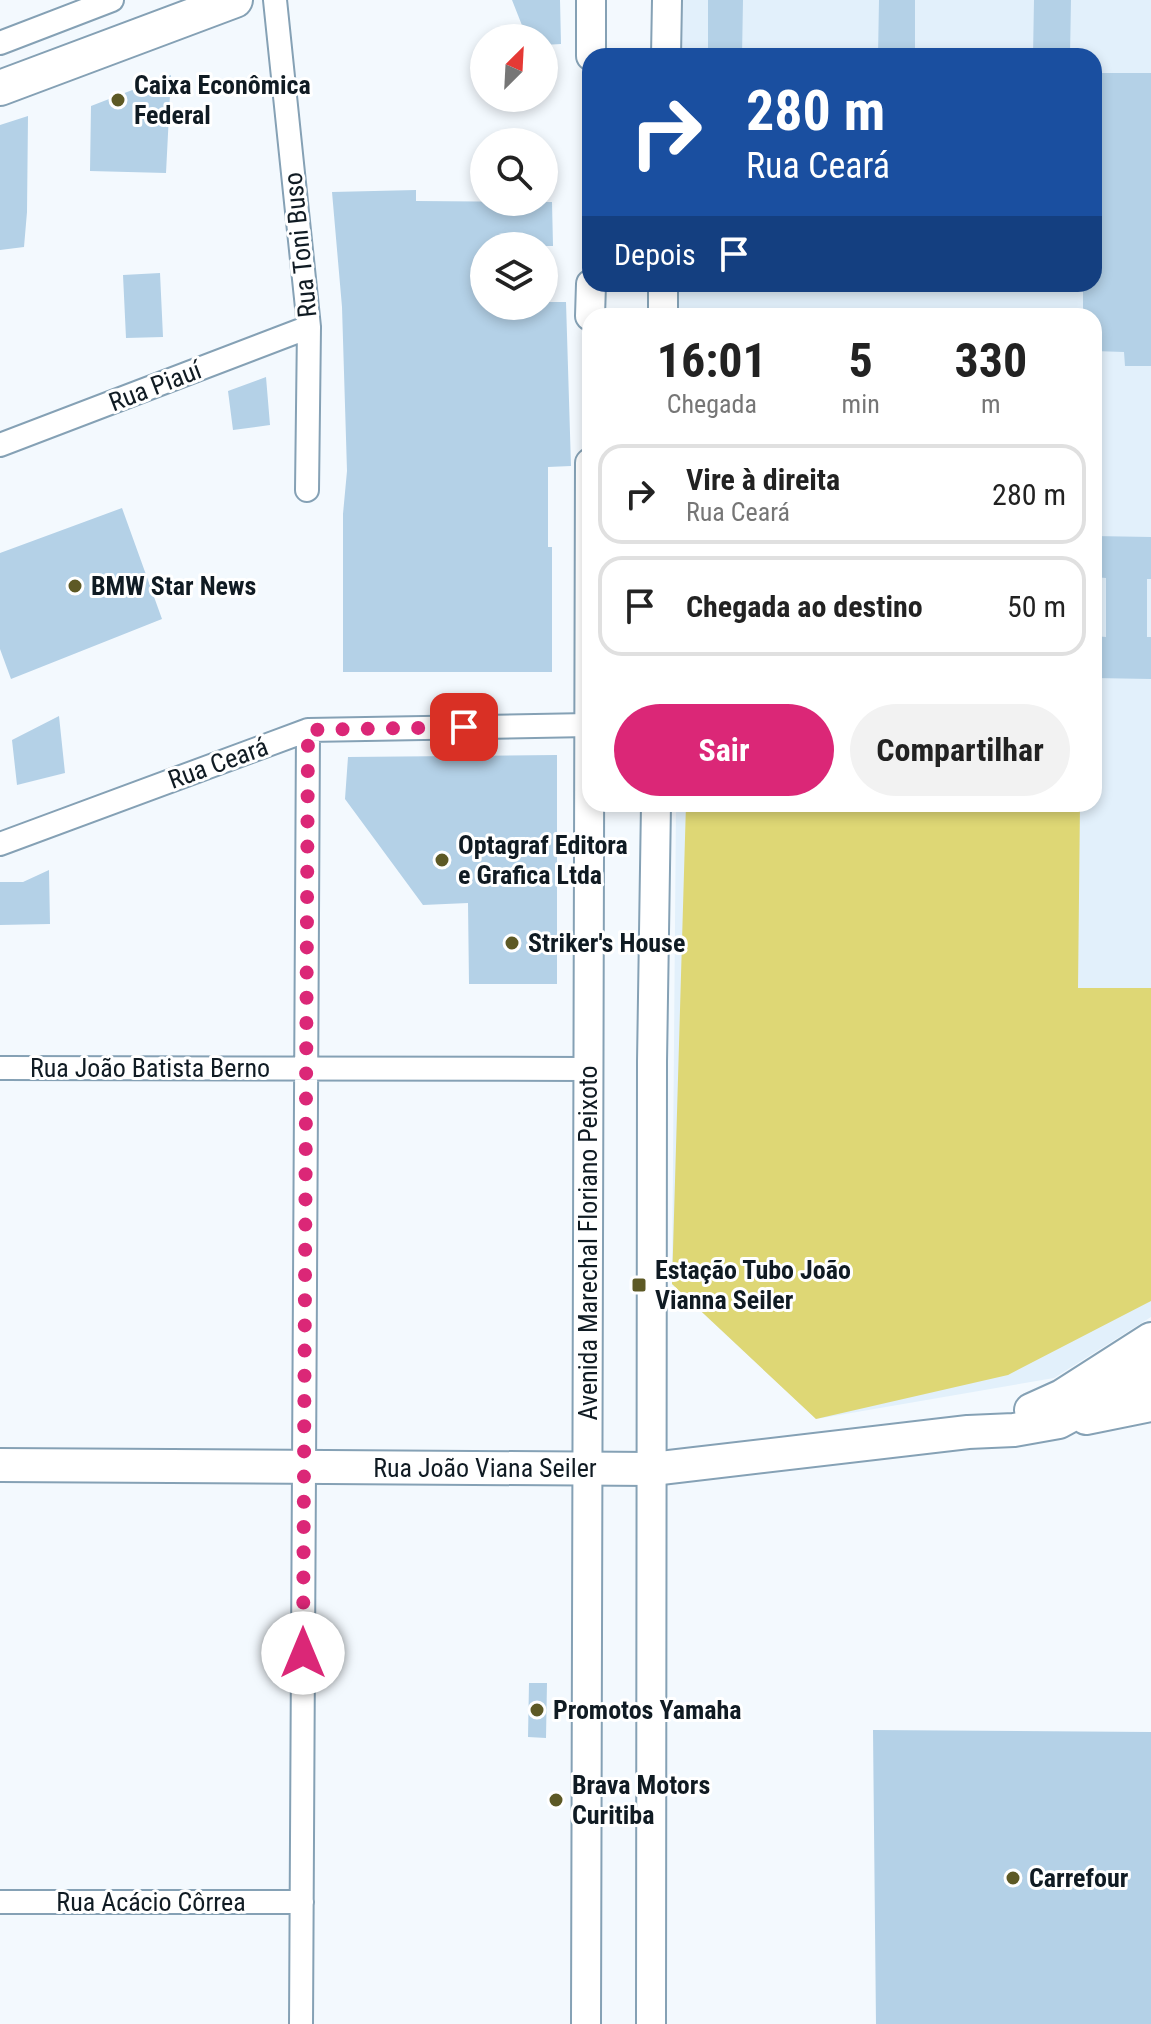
<!DOCTYPE html>
<html lang="pt">
<head>
<meta charset="utf-8">
<style>
  :root { --surface:#fff; --page:#f2f2f2; --text:#222; --muted:#767676; --line:#e0e0e0; --accent:#db2777 }
  body { margin:0; font-family:"Roboto Condensed",sans-serif; background:var(--page); color:var(--text); height:100vh; display:flex; flex-direction:column; font-size:30px; white-space:nowrap }
  * { box-sizing:border-box; margin:0 }
  p { font-size:26px; color:var(--muted) }
  .icon { flex:none; width:44px; height:44px; fill:none; stroke:currentColor; stroke-width:2; stroke-linecap:round; stroke-linejoin:round }
  .map { position:relative; flex:1; overflow:hidden }
  .panel { position:absolute; left:582px; top:308px; width:520px; height:504px; display:flex; flex-direction:column; background:var(--surface); border-radius:24px; box-shadow:0 4px 12px #0003 }
  .panel>* { flex:none }
  .banner { position:absolute; left:582px; top:48px; width:520px; height:244px; border-radius:24px; box-shadow:0 4px 12px #0003; background:#1a4fa0; color:#fff; overflow:hidden }
  .needle { width:52px; rotate:24deg }
  .controls { position:absolute; left:470px; top:24px; display:grid; gap:16px }
  .controls a { display:grid; place-items:center; width:88px; height:88px; border-radius:50%; background:var(--surface); box-shadow:0 4px 12px #0003; font-size:40px }
  .pin { position:absolute; display:grid; place-items:center; width:68px; height:68px; color:#fff; margin:-34px; border-radius:16px; box-shadow:0 4px 12px #0006 }
  .me { position:absolute; width:88px; margin:-44px; rotate:0deg; stroke-linejoin:round; filter:drop-shadow(0 0 6px #0008) }
  .turn { display:flex; align-items:center; gap:28px; height:168px; padding:0 32px; font-size:36px }
  .turn .icon { width:104px; height:104px; stroke-width:2.5 }
  .turn b { display:block; font-size:56px; line-height:68px }
  .then { display:flex; align-items:center; height:76px; padding:0 32px; background:#0003; gap:16px; font-size:30px }
  .eta { display:flex; justify-content:space-evenly; align-items:center; height:136px; text-align:center }
  .eta b { font-size:48px; font-weight:700; line-height:56px }
  .button { display:flex; gap:16px; margin-top:auto; padding:16px 32px }
  .button a { flex:1; height:92px; border-radius:48px; background:var(--accent); color:#fff; font-size:32px; font-weight:700; line-height:92px; text-align:center }
  .button a+a { background:var(--page); color:var(--text) }
  ul { padding:0; list-style:none }
  li { display:flex; align-items:center; gap:24px; height:100px; margin:0 16px 12px; padding:0 16px; border:4px solid var(--line); border-radius:24px }
  li div { flex:1 }
  li b { display:block; font-size:30px }
  li em { font-style:normal }
  .map>svg:first-child { display:block }
</style>
</head>
<body>
<div class="map">
<svg width="1151" height="2024" viewBox="0 0 1151 2024">
  <rect width="100%" height="100%" fill="#f3f9fe"/>
  <!-- built -->
  <path fill="#e2f0fb" d="M680 0H1151V1317L1054 1378 816 1419 672 1284 676 804H1094V316H678L679 284H1094V56H680Z"/>
  <!-- green -->
  <path fill="#ded775" d="M686 804H1080L1078 988H1151V1301L1008 1375 816 1419 672 1284Z"/>
  <!-- building -->
  <path fill="#b4d1e7" d="M512 0H560L561 44 544 45V38H527Z
    M708 0H743L742 56H708Z
    M879 0H915V56H878Z
    M1034 0H1071L1070 56H1033Z
    M1094 73H1151V366H1125L1124 352 1094 351V316H1083V284H1094Z
    M171 75 166 173 90 171 91 106Z
    M28 116 27 212 24 247 0 250V125Z
    M416 190V201L552 202 553 246H484V306H544V302H566L571 466 548 467V547H552V672H343V514L347 471 342 307 332 192Z
    M160 273 163 337 126 338 123 275Z
    M266 377 270 425 233 430 228 391Z
    M122 508 162 619 11 679 0 649V553Z
    M1094 536 1151 537V579H1147V637H1151V679L1094 678V636L1106 637V578L1094 577Z
    M59 716 65 773 17 785 12 740Z
    M557 755V984H469L468 903 423 905 345 799 348 757Z
    M49 870 50 924 0 925V882H23Z
    M529 1683H547L546 1738 528 1737Z
    M873 1730 1151 1732V2024H876Z"/>
  <g fill="none" stroke-linecap="round" stroke-linejoin="round">
    <!-- minor casing -->
    <g stroke="#85a1b5" stroke-width="26">
      <path id="minor" d="M275 0 309 327 307 490
        M0 43 112 0
        M0 445 309 327
        M0 844 308 730 589 725
        M0 1068 588 1069
        M0 1902H302
        M301 2024 308 730"/>
    </g>
    <!-- tertiary casing -->
    <g stroke="#85a1b5" stroke-width="32">
      <path id="tertiary" d="M591 56V0
        M666 56 667 0
        M590 316 591 284
        M663 316V284
        M586 2024 590 463
        M651 2024 652 1062 656 804"/>
    </g>
    <!-- secondary casing -->
    <g stroke="#85a1b5" stroke-width="36">
      <path id="secondary" d="M1031 1410 1062 1396 1151 1339
        M1086 1418 1151 1405
        M0 1465 652 1469 968 1432 1014 1430 1059 1422 1151 1372"/>
    </g>
    <!-- primary casing -->
    <g stroke="#85a1b5" stroke-width="38">
      <path id="primary" d="M0 88 235 0"/>
    </g>
    <!-- minor -->
    <use href="#minor" stroke="#fff" stroke-width="22"/>
    <!-- tertiary -->
    <use href="#tertiary" stroke="#fff" stroke-width="28"/>
    <!-- secondary -->
    <use href="#secondary" stroke="#fff" stroke-width="32"/>
    <!-- primary -->
    <use href="#primary" stroke="#fff" stroke-width="34"/>
  </g>
  <g fill="none" stroke-linecap="round" stroke-linejoin="round">
    <!-- route -->
    <path stroke="#db2777" stroke-width="14" stroke-dasharray="0 25.2" d="M303 1653 308 730 464 727"/>
  </g>
  <!-- markers -->
  <g fill="#5d5925" stroke="#fff" stroke-width="3">
    <circle cx="118" cy="100" r="8"/>
    <circle cx="75" cy="586" r="8"/>
    <circle cx="442" cy="860" r="8"/>
    <circle cx="512" cy="943" r="8"/>
    <rect x="631" y="1277" width="16" height="16" rx="4"/>
    <circle cx="537" cy="1710" r="8"/>
    <circle cx="556" cy="1800" r="8"/>
    <circle cx="1013" cy="1878" r="8"/>
  </g>
  <g text-anchor="middle" stroke-width="6" stroke-linejoin="round" paint-order="stroke">
    <!-- poi labels -->
    <g font-size="26" font-weight="bold" fill="#101b23" stroke="#fff" text-anchor="start">
      <text x="134" y="94">Caixa Econômica<tspan x="134" dy="30">Federal</tspan></text>
      <text x="91" y="595">BMW Star News</text>
      <text x="458" y="854">Optagraf Editora<tspan x="458" dy="30">e Grafica Ltda</tspan></text>
      <text x="528" y="952">Striker's House</text>
      <text x="655" y="1279">Estação Tubo João<tspan x="655" dy="30">Vianna Seiler</tspan></text>
      <text x="553" y="1719">Promotos Yamaha</text>
      <text x="572" y="1794">Brava Motors<tspan x="572" dy="30">Curitiba</tspan></text>
      <text x="1029" y="1887">Carrefour</text>
    </g>
    <!-- street labels -->
    <g font-size="26" fill="#101b23" stroke="#fff">
      <text transform="translate(300 245) rotate(-96)" y="9">Rua Toni Buso</text>
      <text transform="translate(155 386) rotate(-21)" y="9">Rua Piauí</text>
      <text transform="translate(218 763) rotate(-20)" y="9">Rua Ceará</text>
      <text x="150" y="1077">Rua João Batista Berno</text>
      <text transform="translate(588 1243) rotate(-90)" y="9">Avenida Marechal Floriano Peixoto</text>
      <text x="485" y="1477">Rua João Viana Seiler</text>
      <text x="151" y="1911">Rua Acácio Côrrea</text>
    </g>
  </g>
</svg>
<div class="controls">
<a><svg class="needle" viewBox="-14 -14 28 28"><path d="M0-13l5 13h-10z" fill="#e53935"/><path d="M0 13l5-13h-10z" fill="#767676"/></svg></a>
<a><svg class="icon" aria-label="search" viewBox="0 0 24 24"><circle cx="10" cy="10" r="6"/><path d="M15 15l6 6"/></svg></a>
<a><svg class="icon" aria-label="layers" viewBox="0 0 24 24"><path d="M12 4l9 5-9 5-9-5zM3 14l9 5 9-5"/></svg></a>
</div>
<div class="pin" style="left:464px;top:727px;background:#d93025"><svg class="icon" aria-label="arrive" viewBox="0 0 24 24"><path d="M6 21V4h12l-3 4 3 4H6"/></svg></div>
<svg class="me" style="left:303px;top:1653px" viewBox="-20 -20 40 40"><circle r="19" fill="#fff"/><path d="M0-13L10 11 0 6-10 11z" fill="#db2777"/></svg>
<div class="banner">
<div class="turn"><svg class="icon" aria-label="right" viewBox="0 0 24 24"><path d="M7 20v-9h11M14 6l5 5-5 5"/></svg><div><b>280 m</b>Rua Ceará</div></div>
<div class="then">Depois<svg class="icon" aria-label="arrive" viewBox="0 0 24 24"><path d="M6 21V4h12l-3 4 3 4H6"/></svg></div>
</div>
<section class="panel">
<div class="eta">
<div><b>16:01</b><p>Chegada</p></div>
<div><b>5</b><p>min</p></div>
<div><b>330</b><p>m</p></div>
</div>
<ul>
<li><svg class="icon" aria-label="right" viewBox="0 0 24 24"><path d="M7 20v-9h11M14 6l5 5-5 5"/></svg><div><b>Vire à direita</b><p>Rua Ceará</p></div><em>280 m</em></li>
<li><svg class="icon" aria-label="arrive" viewBox="0 0 24 24"><path d="M6 21V4h12l-3 4 3 4H6"/></svg><div><b>Chegada ao destino</b></div><em>50 m</em></li>
</ul>
<div class="button"><a>Sair</a><a>Compartilhar</a></div>
</section>
</div>
</body>
</html>
